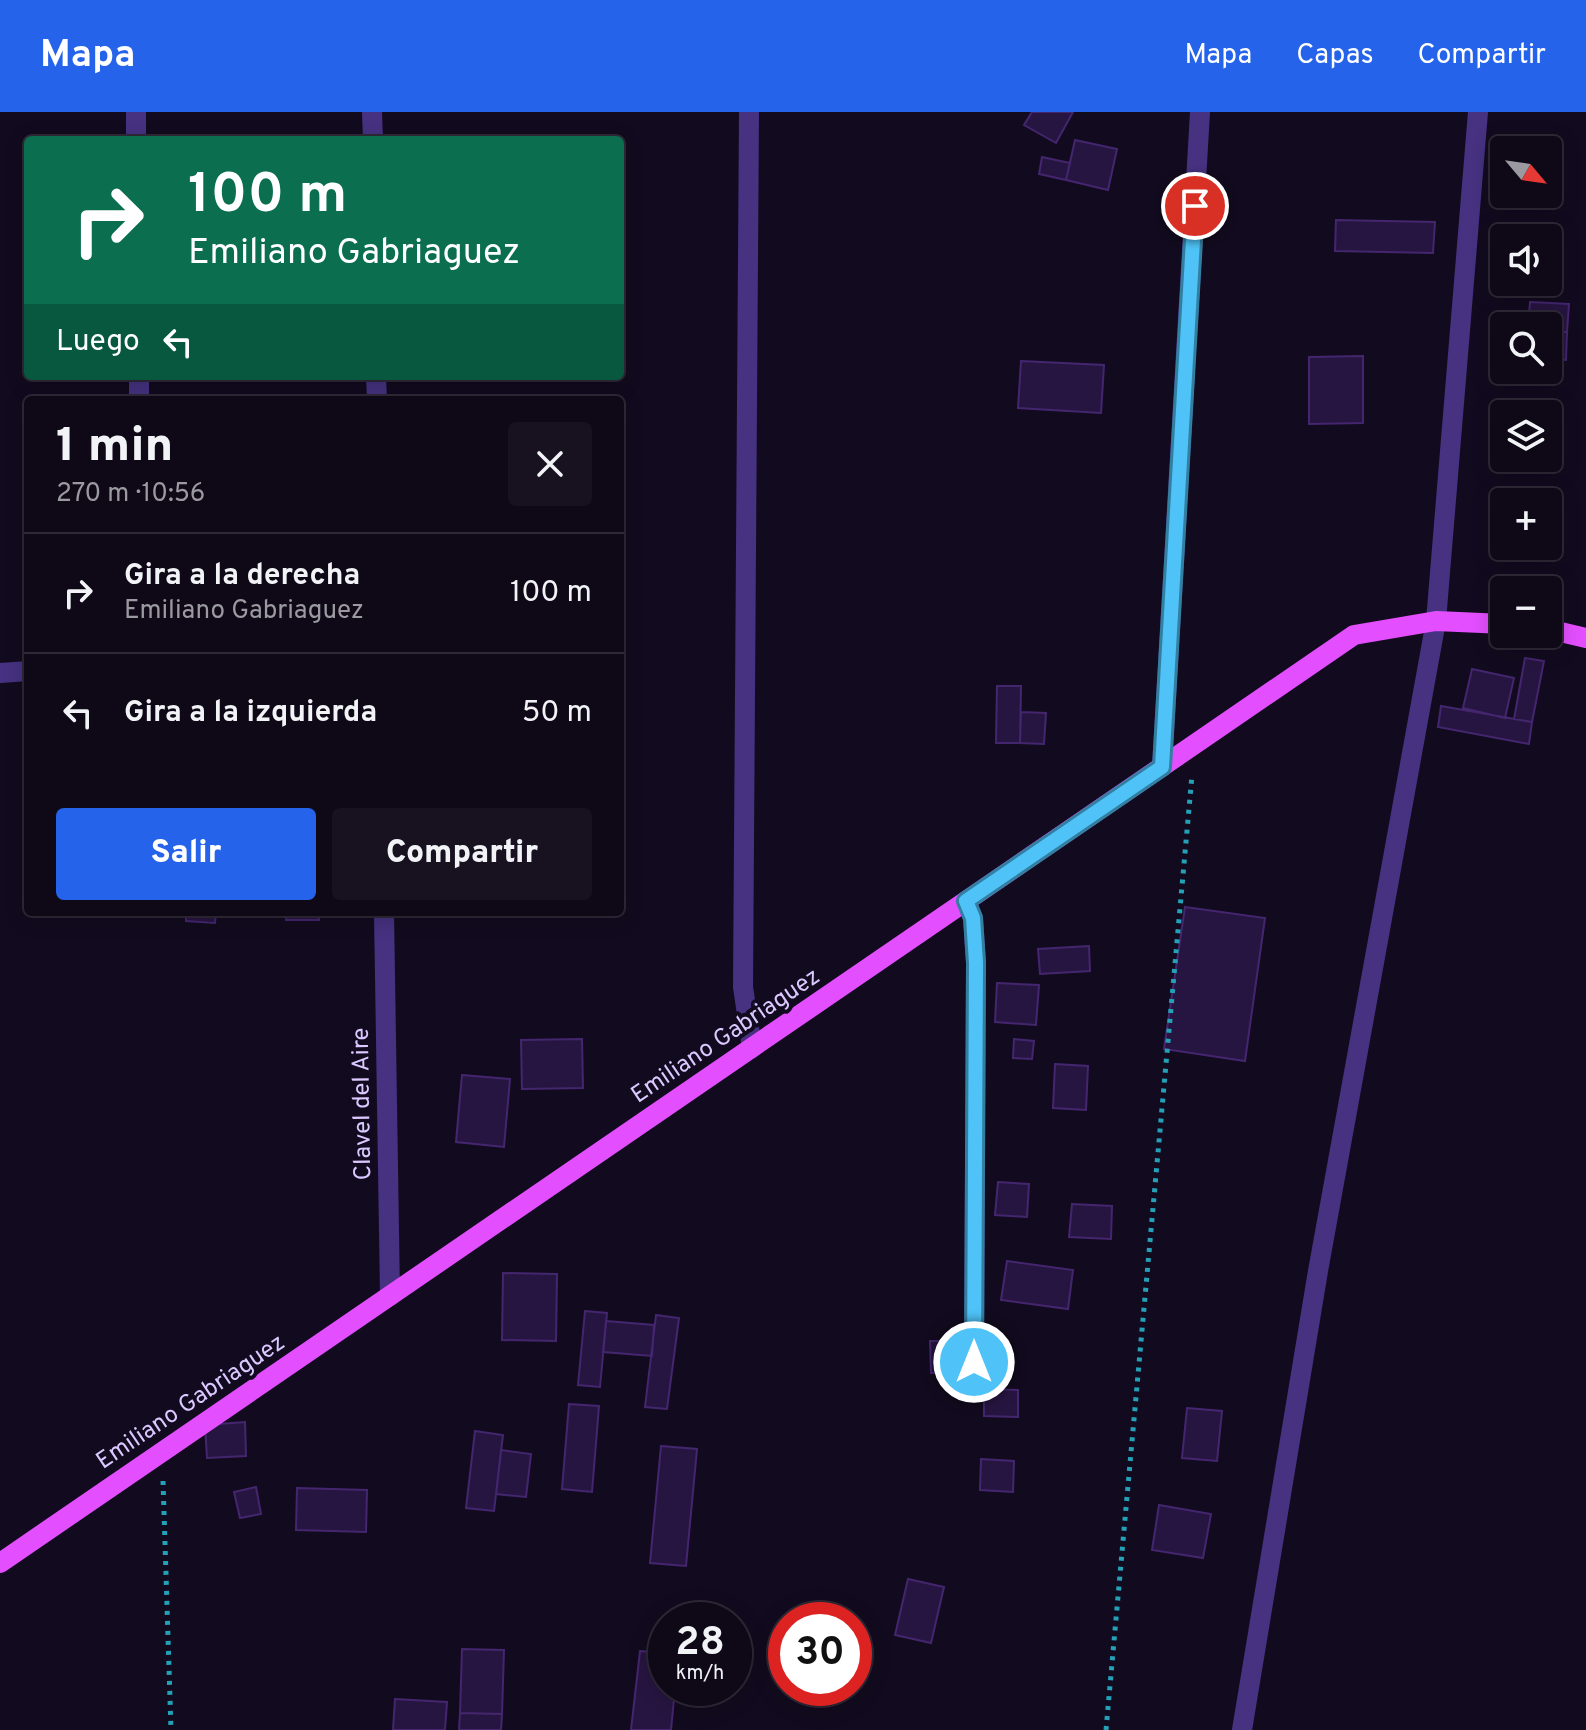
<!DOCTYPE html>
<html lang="es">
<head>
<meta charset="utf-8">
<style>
  :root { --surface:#0e0817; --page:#171120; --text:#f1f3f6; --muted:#9b9aa1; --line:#2e2936; --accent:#2563eb }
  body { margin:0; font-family:Overpass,sans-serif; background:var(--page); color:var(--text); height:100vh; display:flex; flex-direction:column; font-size:30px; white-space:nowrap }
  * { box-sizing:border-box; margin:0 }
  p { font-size:26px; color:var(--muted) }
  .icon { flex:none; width:44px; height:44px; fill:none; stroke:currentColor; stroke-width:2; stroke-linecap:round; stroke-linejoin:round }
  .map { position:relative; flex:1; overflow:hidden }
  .drawer { position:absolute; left:24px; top:284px; width:600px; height:520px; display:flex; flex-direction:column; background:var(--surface); border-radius:8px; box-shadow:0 4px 20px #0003,0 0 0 2px var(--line) }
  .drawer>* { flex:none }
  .hud { position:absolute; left:24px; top:24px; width:600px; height:244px; border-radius:8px; box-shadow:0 4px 20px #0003,0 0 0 2px var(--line); background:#0b6e4f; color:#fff; overflow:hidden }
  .needle { width:52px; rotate:119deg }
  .tools { position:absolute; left:1490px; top:24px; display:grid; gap:16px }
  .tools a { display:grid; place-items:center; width:72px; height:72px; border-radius:8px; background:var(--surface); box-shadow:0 4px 20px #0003,0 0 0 2px var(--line); font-size:40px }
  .speed { position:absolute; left:648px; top:1490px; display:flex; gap:16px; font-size:40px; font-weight:700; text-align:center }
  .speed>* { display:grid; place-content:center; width:104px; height:104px; border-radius:50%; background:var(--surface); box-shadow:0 4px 20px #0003,0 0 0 2px var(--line); line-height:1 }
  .speed small { font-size:20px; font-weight:400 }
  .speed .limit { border:12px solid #d22; background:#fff; color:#111 }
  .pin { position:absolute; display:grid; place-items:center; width:68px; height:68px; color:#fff; margin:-34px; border:4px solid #fff; border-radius:50%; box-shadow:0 2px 8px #0007 }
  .me { position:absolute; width:88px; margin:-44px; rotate:0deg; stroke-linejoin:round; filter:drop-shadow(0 0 6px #0008) }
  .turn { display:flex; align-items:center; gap:28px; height:168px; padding:0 32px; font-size:36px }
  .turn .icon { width:104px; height:104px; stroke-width:2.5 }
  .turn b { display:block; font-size:56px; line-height:68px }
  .then { display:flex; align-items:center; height:76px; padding:0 32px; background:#0003; gap:16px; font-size:30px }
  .round { display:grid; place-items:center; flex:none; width:84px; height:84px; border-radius:8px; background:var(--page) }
  .headline { display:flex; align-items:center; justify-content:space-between; height:136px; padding:0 32px }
  h1 { font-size:48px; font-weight:800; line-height:60px }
  .button { display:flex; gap:16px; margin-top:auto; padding:16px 32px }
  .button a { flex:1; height:92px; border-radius:8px; background:var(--accent); color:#fff; font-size:32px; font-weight:800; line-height:92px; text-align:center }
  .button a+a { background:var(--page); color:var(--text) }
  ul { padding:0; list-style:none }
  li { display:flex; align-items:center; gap:24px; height:120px; padding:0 32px; border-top:2px solid var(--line) }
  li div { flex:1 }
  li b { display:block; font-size:30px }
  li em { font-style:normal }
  header { display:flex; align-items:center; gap:48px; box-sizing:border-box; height:112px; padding:0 40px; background:var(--accent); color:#fff }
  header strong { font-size:38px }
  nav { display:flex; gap:44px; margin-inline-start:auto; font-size:28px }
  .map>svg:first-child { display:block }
</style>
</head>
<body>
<header>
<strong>Mapa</strong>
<nav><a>Mapa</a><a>Capas</a><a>Compartir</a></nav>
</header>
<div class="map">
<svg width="1586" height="1618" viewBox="0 0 1586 1618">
  <rect width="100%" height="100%" fill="#120b1f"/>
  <!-- building -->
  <path fill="#271541" stroke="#44266f" stroke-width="2" d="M1032 0H1073L1056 31 1024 13Z
    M1075 28 1117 37 1108 78 1066 68Z
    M1042 45 1070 51 1066 68 1039 62Z
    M1336 108 1435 110 1433 141 1335 139Z
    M1530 190 1569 192 1567 220 1548 219V214H1528Z
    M1548 219 1567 220 1566 248 1548 247Z
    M1363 244V311L1309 312V245Z
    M1021 249 1104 253 1101 301 1018 296Z
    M1525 546 1544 549 1532 610 1514 607Z
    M1472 557 1514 566 1505 606 1463 596Z
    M997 574H1021L1020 631H996Z
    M1441 594 1532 610 1529 632 1438 615Z
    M1021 600 1046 601 1044 632 1020 631Z
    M1185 795 1265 806 1245 949 1164 937Z
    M186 800H216L215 811 186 809Z
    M287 800H319V808H286Z
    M1089 834 1090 859 1040 862 1038 837Z
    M997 871 1039 873 1036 913 995 910Z
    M582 927 583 976 522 977 521 928Z
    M1014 927 1034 929 1032 947 1013 946Z
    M1055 952 1088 954 1086 998 1053 996Z
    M462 963 510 967 504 1035 456 1030Z
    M998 1070 1029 1072 1027 1105 995 1103Z
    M1072 1092 1112 1094 1111 1127 1069 1125Z
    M1007 1149 1073 1158 1068 1197 1001 1188Z
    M503 1161 557 1162 556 1229 502 1228Z
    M585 1199 607 1201 600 1275 578 1273Z
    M656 1203 679 1206 667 1297 645 1295Z
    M606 1209 654 1213 652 1244 603 1240Z
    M930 1229H948V1261H931Z
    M984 1277 1018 1278V1305L984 1304Z
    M569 1292 599 1294 592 1380 562 1377Z
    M1187 1296 1222 1299 1217 1349 1182 1346Z
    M245 1310 246 1344 207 1346 205 1313Z
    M475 1319 503 1323 494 1399 466 1396Z
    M661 1334 697 1337 686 1454 650 1451Z
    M501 1338 531 1342 526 1385 496 1382Z
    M981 1347 1014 1349 1013 1380 980 1378Z
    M256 1375 261 1402 240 1406 234 1380Z
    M297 1376 367 1378 366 1420 296 1418Z
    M1159 1393 1211 1402 1203 1446 1152 1438Z
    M908 1467 944 1475 931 1531 895 1523Z
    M462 1537 504 1538 502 1602 460 1601Z
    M640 1539 666 1541V1576H675L671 1618H631Z
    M395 1587 447 1590 445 1618H393Z
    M460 1601 502 1602 501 1618H459Z"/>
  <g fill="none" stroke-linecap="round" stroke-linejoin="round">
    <!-- path -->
    <path stroke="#24a0b7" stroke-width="5" stroke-dasharray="4 6" stroke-linecap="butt" d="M163 1369 171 1618
      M1106 1618 1192 663"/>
    <!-- minor -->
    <path stroke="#463281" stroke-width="20" d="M136 0V28
      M372 0 373 28
      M749 0 743 875 752 936
      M139 264V288
      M376 264 377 288
      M0 561 28 559
      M1162 655 1200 0
      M966 789 973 806 976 851 974 1250
      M384 800 390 1184
      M1242 1618 1318 1159 1436 509 1478 0"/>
    <!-- major -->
    <path stroke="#e34fff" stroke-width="20" d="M1548 517 1586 526
      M0 1451 1354 523 1436 509 1504 512"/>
  </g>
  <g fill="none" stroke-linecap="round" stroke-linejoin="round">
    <!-- route casing -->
    <g stroke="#337fa1" stroke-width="20">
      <path id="route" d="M974 1250 976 851 973 806 966 789 1162 655 1195 94"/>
    </g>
    <!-- route -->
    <use href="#route" stroke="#4fc3f7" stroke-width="14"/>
  </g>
  <g text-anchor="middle" stroke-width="8" stroke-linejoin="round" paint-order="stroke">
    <!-- street labels -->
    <g font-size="24" fill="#dac8ff" stroke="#120b1f">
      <text transform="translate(725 923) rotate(-34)" y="8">Emiliano Gabriaguez</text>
      <text transform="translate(361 992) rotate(-91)" y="8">Clavel del Aire</text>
      <text transform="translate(190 1289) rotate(-34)" y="8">Emiliano Gabriaguez</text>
    </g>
  </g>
</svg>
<div class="tools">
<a><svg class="needle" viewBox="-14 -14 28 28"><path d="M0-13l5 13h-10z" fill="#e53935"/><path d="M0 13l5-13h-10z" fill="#9b9aa1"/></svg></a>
<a><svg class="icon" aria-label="sound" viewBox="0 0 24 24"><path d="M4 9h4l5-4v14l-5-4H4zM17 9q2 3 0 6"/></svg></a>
<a><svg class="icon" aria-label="search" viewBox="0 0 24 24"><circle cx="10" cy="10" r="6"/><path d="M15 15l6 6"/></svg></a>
<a><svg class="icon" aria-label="layers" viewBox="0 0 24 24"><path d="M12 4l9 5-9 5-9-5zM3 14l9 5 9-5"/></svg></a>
<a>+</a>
<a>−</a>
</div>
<div class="speed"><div>28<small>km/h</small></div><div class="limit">30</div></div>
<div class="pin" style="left:1195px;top:94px;background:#d93025"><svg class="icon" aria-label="arrive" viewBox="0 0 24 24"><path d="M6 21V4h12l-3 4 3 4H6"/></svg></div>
<svg class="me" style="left:974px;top:1250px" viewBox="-20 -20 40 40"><circle r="17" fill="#4fc3f7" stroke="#fff" stroke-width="3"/><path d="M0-11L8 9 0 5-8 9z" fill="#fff"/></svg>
<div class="hud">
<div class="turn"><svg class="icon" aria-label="right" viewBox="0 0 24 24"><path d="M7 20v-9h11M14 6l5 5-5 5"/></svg><div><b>100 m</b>Emiliano Gabriaguez</div></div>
<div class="then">Luego<svg class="icon" aria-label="left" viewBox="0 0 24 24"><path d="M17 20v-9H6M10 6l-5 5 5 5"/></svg></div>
</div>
<section class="drawer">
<div class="headline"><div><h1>1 min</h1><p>270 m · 10:56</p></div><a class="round"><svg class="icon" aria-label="close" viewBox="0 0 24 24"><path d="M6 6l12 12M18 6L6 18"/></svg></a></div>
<ul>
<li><svg class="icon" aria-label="right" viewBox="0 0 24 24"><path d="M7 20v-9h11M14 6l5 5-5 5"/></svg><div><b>Gira a la derecha</b><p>Emiliano Gabriaguez</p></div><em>100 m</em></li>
<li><svg class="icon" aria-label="left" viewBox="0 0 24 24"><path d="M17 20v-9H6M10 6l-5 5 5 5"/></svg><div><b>Gira a la izquierda</b></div><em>50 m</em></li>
</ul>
<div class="button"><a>Salir</a><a>Compartir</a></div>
</section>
</div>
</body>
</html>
